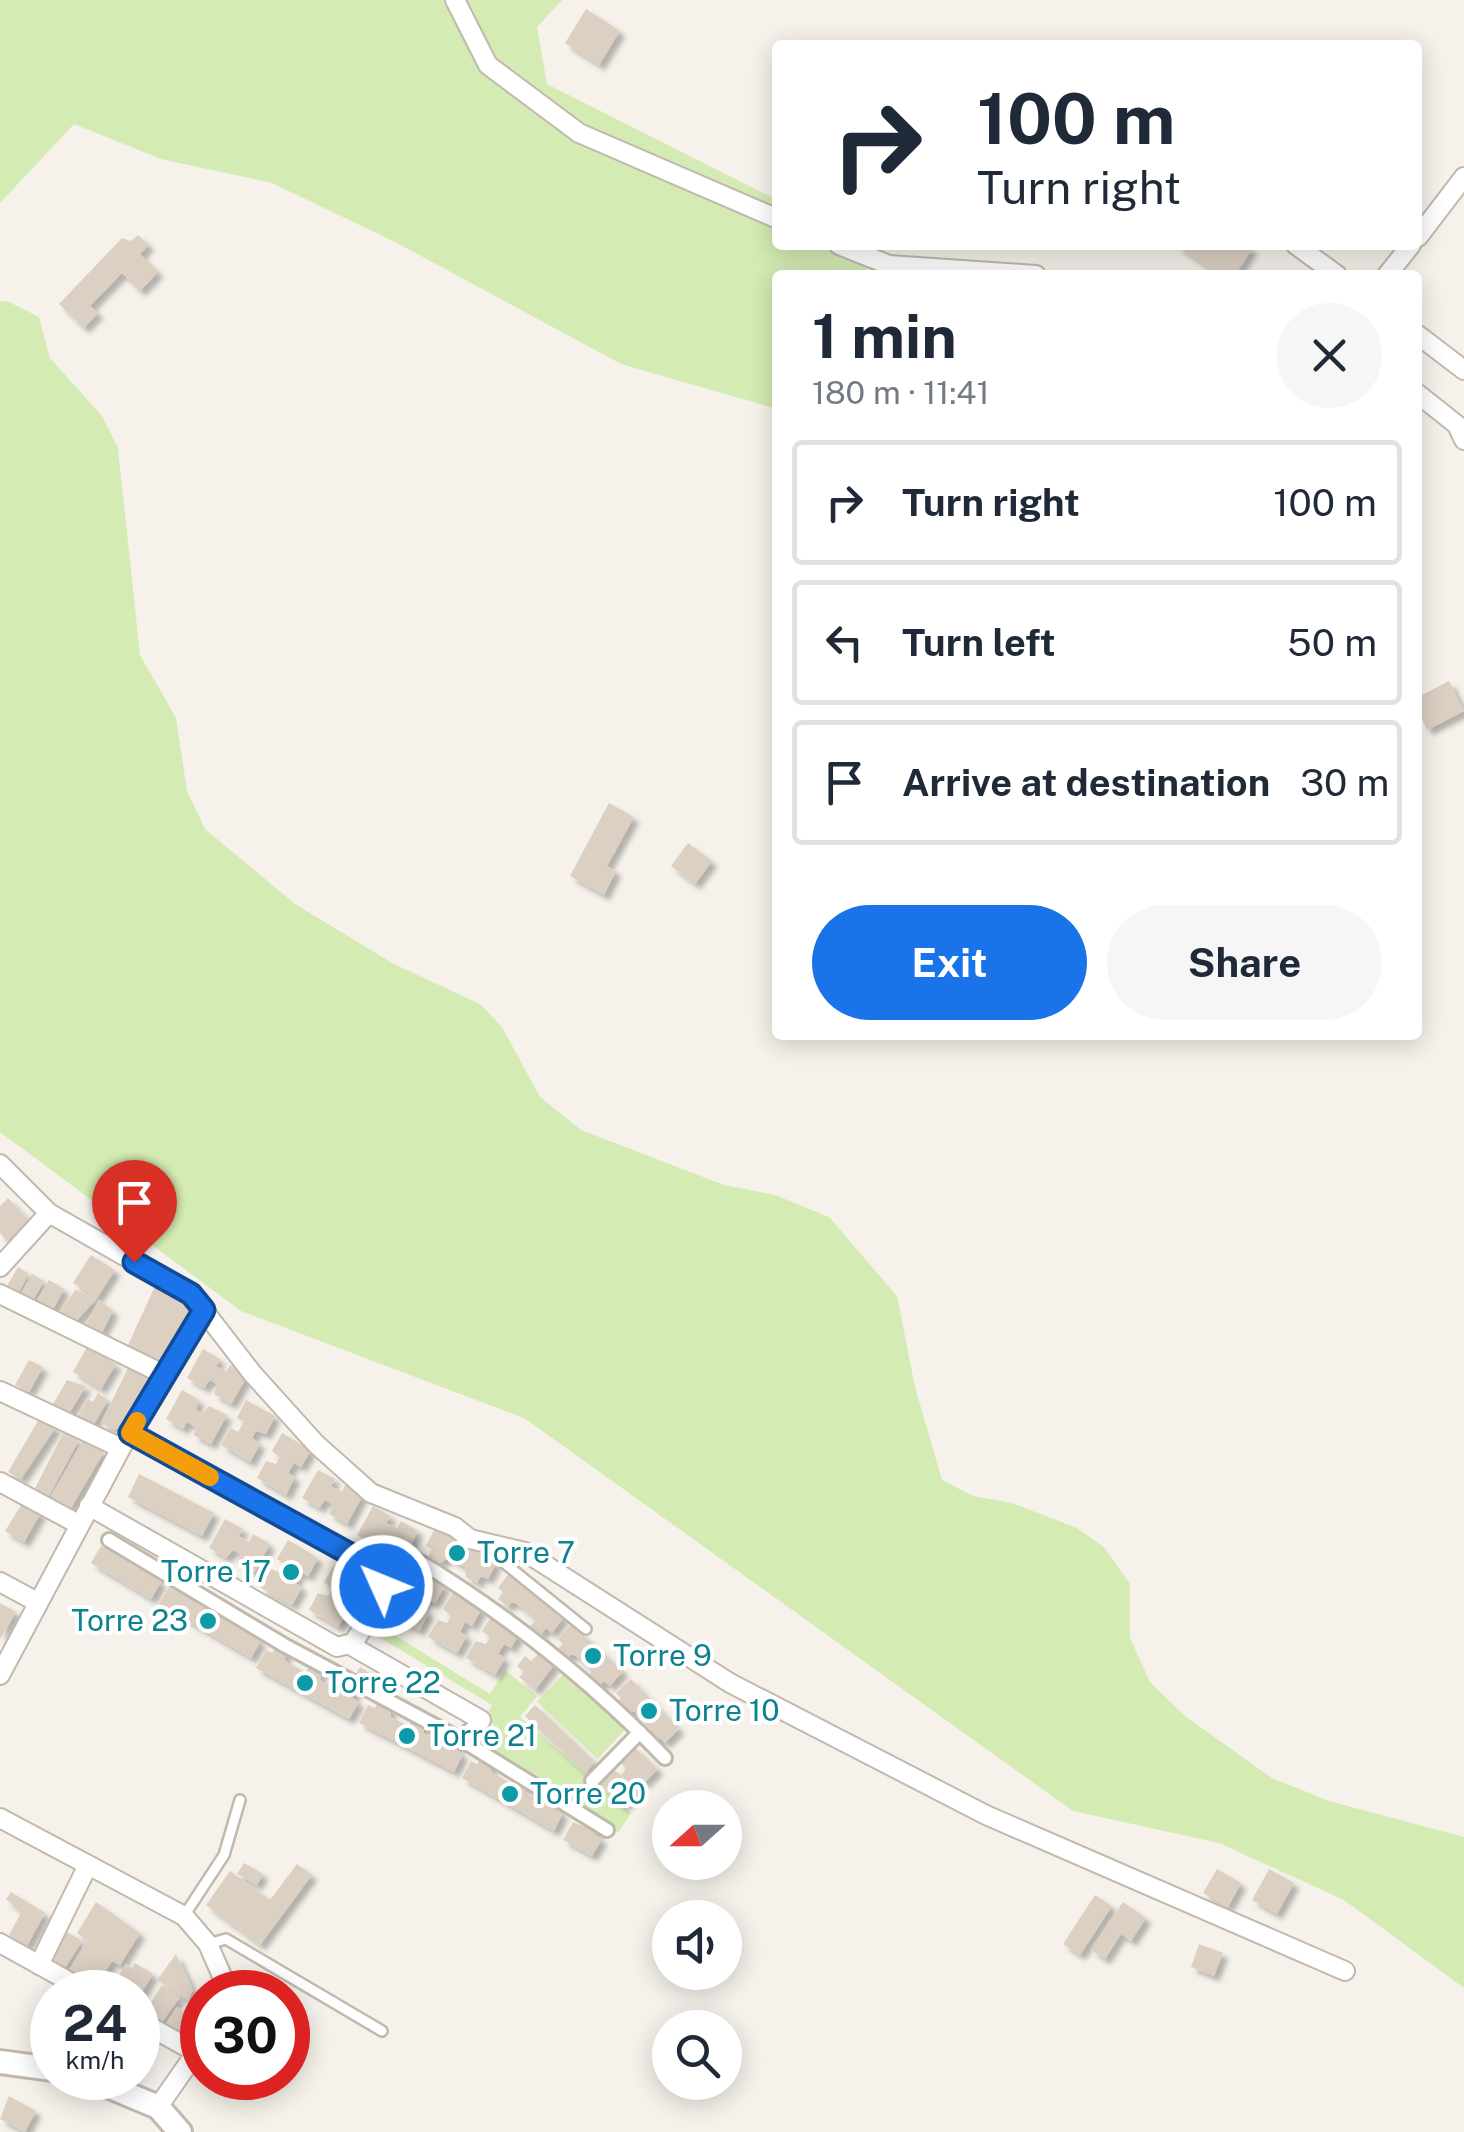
<!DOCTYPE html>
<html lang="en">
<head>
<meta charset="utf-8">
<style>
  :root { --surface:#fff; --page:#f6f6f7; --text:#1f2937; --muted:#747a83; --line:#e0e1e3; --accent:#1a73e8 }
  body { margin:0; font-family:"Public Sans",sans-serif; background:var(--page); color:var(--text); height:100vh; display:flex; flex-direction:column; font-size:38px; white-space:nowrap }
  * { box-sizing:border-box; margin:0 }
  p { font-size:32px; color:var(--muted) }
  .icon { flex:none; width:55px; height:55px; fill:none; stroke:currentColor; stroke-width:2; stroke-linecap:round; stroke-linejoin:round }
  .map { position:relative; flex:1; overflow:hidden }
  .panel { position:absolute; left:772px; top:270px; width:650px; height:770px; display:flex; flex-direction:column; background:var(--surface); border-radius:10px; box-shadow:0 5px 25px #0003 }
  .panel>* { flex:none }
  .guide { position:absolute; left:772px; top:40px; width:650px; height:210px; border-radius:10px; box-shadow:0 5px 25px #0003; background:#fff; color:var(--text); overflow:hidden }
  .needle { width:65px; rotate:249deg }
  .fabs { position:absolute; left:652px; top:1790px; display:grid; gap:20px }
  .fabs a { display:grid; place-items:center; width:90px; height:90px; border-radius:50%; background:var(--surface); box-shadow:0 5px 25px #0003; font-size:50px }
  .speed { position:absolute; left:30px; top:1970px; display:flex; gap:20px; font-size:50px; font-weight:700; text-align:center }
  .speed>* { display:grid; place-content:center; width:130px; height:130px; border-radius:50%; background:var(--surface); box-shadow:0 5px 25px #0003; line-height:1 }
  .speed small { font-size:25px; font-weight:400 }
  .speed .limit { border:15px solid #d22; background:#fff; color:#111 }
  .pin { position:absolute; display:grid; place-items:center; width:85px; height:85px; color:#fff; margin:-102px -42px; border-radius:50% 50% 50% 0; rotate:-45deg; box-shadow:0 0 10px #0007 }
  .pin .icon { rotate:45deg }
  .me { position:absolute; width:110px; margin:-55px; rotate:314deg; stroke-linejoin:round; filter:drop-shadow(0 0 8px #0008) }
  .turn { display:flex; align-items:center; gap:35px; height:210px; padding:0 40px; font-size:45px }
  .turn .icon { width:130px; height:130px; stroke-width:2.5 }
  .turn b { display:block; font-size:70px; line-height:85px }
  .round { display:grid; place-items:center; flex:none; width:105px; height:105px; border-radius:52px; background:var(--page) }
  .head { display:flex; align-items:center; justify-content:space-between; height:170px; padding:0 40px }
  h1 { font-size:60px; font-weight:700; line-height:75px }
  .action { display:flex; gap:20px; margin-top:auto; padding:20px 40px }
  .action a { flex:1; height:115px; border-radius:60px; background:var(--accent); color:#fff; font-size:40px; font-weight:700; line-height:115px; text-align:center }
  .action a+a { background:var(--page); color:var(--text) }
  ul { padding:0; list-style:none }
  li { display:flex; align-items:center; gap:30px; height:125px; margin:0 20px 15px; padding:0 20px; border:5px solid var(--line); border-radius:10px }
  li div { flex:1 }
  li b { display:block; font-size:38px }
  li em { font-style:normal }
  .map>svg:first-child { display:block }
</style>
</head>
<body>
<div class="map">
<svg width="1464" height="2132" viewBox="0 0 1464 2132">
  <defs>
    <filter id="shadow"><feDropShadow dx="5.5" dy="5.5" stdDeviation="2.5" flood-color="#0004"/></filter>
  </defs>
  <rect width="100%" height="100%" fill="#f6f2eb"/>
  <!-- green -->
  <path fill="#d4ebb3" d="M0 0H562L537 27 547 84 777 200 778 245H842L873 275H778L777 409 621 364 397 243 272 183 161 159 74 124 0 203Z
    M7 301 39 317 50 358 102 416 118 448 140 655 176 718 187 791 205 829 295 904 394 964 480 1004 502 1027 540 1097 581 1130 724 1185 775 1195 829 1217 897 1296 915 1387 942 1480 973 1496 1012 1503 1077 1528 1104 1547 1130 1584V1638L1150 1682 1185 1716 1272 1778 1329 1801 1464 1837V1988L1344 1900 1219 1843 1073 1811 524 1418 241 1311 0 1132V302Z
    M383 1628 490 1694 505 1670 537 1696 520 1717 631 1813 618 1833 482 1749 484 1727 491 1730 494 1725 485 1719 492 1705 379 1637Z
    M569 1668 629 1725 598 1759 537 1702Z"/>
  <!-- building -->
  <path fill="#dbd0c2" filter="url(#shadow)" d="M586 9 620 31 599 65 565 43Z
    M138 235 149 245 140 254 158 272 140 291 122 273 90 306 98 313 84 328 59 304 122 238 131 241Z
    M1175 245H1246L1252 249 1235 275H1220Z
    M1449 681 1464 711 1427 730 1418 710V697Z
    M609 803 634 817 607 866 616 871 604 895 570 876Z
    M688 843 712 861 695 884 671 866Z
    M8 1198 29 1221 7 1241 0 1233V1206Z
    M91 1255 115 1270 97 1298 73 1325 57 1317 75 1290 97 1298 73 1283Z
    M18 1267 29 1274 17 1295 6 1288Z
    M32 1274 44 1281 32 1302 20 1295Z
    M49 1280 64 1289 50 1315 34 1305Z
    M155 1286 199 1304 158 1362 124 1354Z
    M99 1300 113 1311 97 1342 81 1333Z
    M87 1347 116 1364 101 1389 73 1372Z
    M203 1349 220 1359 216 1366 226 1372 230 1365 248 1375 231 1404 214 1394 217 1384 210 1380 204 1388 187 1378Z
    M29 1360 43 1367 29 1392 15 1385Z
    M131 1362 158 1373 116 1430 101 1423Z
    M67 1380 86 1386 68 1415 52 1406Z
    M182 1390 199 1400 196 1410 203 1413 209 1406 227 1415 211 1444 193 1435 197 1428 187 1422 183 1429 166 1419Z
    M98 1393 108 1400 90 1431 74 1422 88 1399 93 1402Z
    M246 1400 275 1416 266 1434 256 1431 252 1438 260 1444 250 1462 221 1445 231 1428 238 1432 244 1422 237 1418Z
    M39 1419 56 1427 21 1479 8 1472Z
    M64 1432 79 1440 49 1496 35 1488Z
    M282 1433 311 1450 301 1467 294 1463 288 1473 295 1477 286 1495 257 1478 266 1461 276 1464 280 1457 272 1451Z
    M83 1440 104 1452 71 1508 51 1496Z
    M318 1470 335 1479 331 1486 342 1492 345 1485 363 1495 347 1524 329 1514 333 1505 325 1500 319 1508 302 1498Z
    M139 1474 214 1513 202 1536 128 1497Z
    M23 1502 41 1513 24 1542 5 1531Z
    M373 1506 391 1516 386 1523 397 1528 401 1521 418 1531 402 1560 385 1550 388 1541 381 1537 375 1545 357 1535Z
    M225 1519 243 1529 239 1536 249 1542 253 1534 270 1544 254 1573 237 1563 240 1554 233 1550 226 1558 209 1548Z
    M435 1528 497 1562 488 1579 481 1576 477 1583 466 1577 465 1567 448 1558 440 1563 428 1557 432 1549 426 1546Z
    M288 1540 318 1558 308 1576 300 1572 295 1583 302 1587 292 1605 261 1588 271 1569 281 1573 286 1566 277 1559Z
    M112 1542 123 1549 119 1555 123 1559 139 1569 148 1564 159 1571 155 1578 161 1582 151 1599 91 1563 101 1546 107 1549Z
    M334 1565 363 1581 353 1599 346 1595 340 1605 348 1609 338 1627 309 1610 318 1593 328 1596 332 1589 324 1582Z
    M415 1569 445 1586 435 1603 425 1600 421 1607 429 1613 419 1631 390 1614 400 1597 407 1601 413 1591 406 1587Z
    M510 1572 564 1617 552 1633 546 1628 541 1635 530 1626 535 1621 532 1616 517 1604 512 1602 508 1607 498 1599 503 1592 498 1588Z
    M180 1583 191 1590 188 1596 191 1600 208 1610 214 1603 225 1610 222 1618 239 1628 244 1629 248 1623 259 1630 255 1637 261 1641 251 1658 159 1604 169 1587 176 1591Z
    M453 1592 482 1608 472 1626 465 1622 460 1632 467 1636 457 1653 428 1637 438 1620 447 1623 451 1616 443 1609Z
    M0 1603 16 1612 0 1639Z
    M493 1614 521 1631 511 1648 504 1644 498 1654 505 1658 495 1675 466 1658 476 1641 486 1644 490 1637 482 1631Z
    M571 1624 623 1671 610 1686 604 1681 598 1688 589 1679 591 1669 576 1656 571 1654 567 1659 557 1650 563 1644 558 1639Z
    M276 1646 288 1652 284 1658 288 1663 305 1672 311 1665 322 1671 320 1680 336 1690 342 1691 345 1684 356 1691 352 1698 359 1702 349 1719 256 1668 266 1650 272 1653Z
    M540 1652 555 1664 535 1690 519 1677 524 1672 517 1666 525 1656 531 1661Z
    M360 1667 385 1683 378 1692 354 1677Z
    M631 1679 679 1729 665 1743 660 1738 654 1744 644 1735 650 1730 647 1725 634 1711 624 1713 615 1704 621 1698 616 1693Z
    M379 1700 390 1706 391 1717 408 1726 414 1719 425 1724 423 1733 440 1742 446 1743 449 1737 460 1743 456 1750 463 1754 454 1772 359 1723 368 1705 375 1708Z
    M535 1705 595 1762 585 1773 525 1716Z
    M633 1746 658 1769 644 1783 638 1778 631 1787 636 1792 623 1807 599 1784 612 1769 621 1775 626 1769 620 1761Z
    M482 1757 493 1763 490 1769 493 1773 510 1783 516 1776 527 1783 525 1791 541 1801 550 1796 562 1802 557 1810 563 1813 554 1831 462 1778 471 1761 477 1764Z
    M589 1821 600 1828 595 1835 602 1839 592 1856 563 1840 573 1822 585 1827Z
    M244 1863 263 1874 257 1885 237 1874Z
    M297 1864 312 1875 260 1945 206 1905 230 1871 270 1900Z
    M1217 1869 1241 1883 1228 1907 1203 1893Z
    M1269 1869 1294 1883 1277 1914 1252 1900Z
    M11 1892 45 1913 27 1946 9 1935 21 1913 6 1899Z
    M1095 1895 1112 1906 1080 1955 1063 1944Z
    M96 1902 140 1933 120 1965 112 1961 97 1985 69 1970 87 1941 77 1933Z
    M1123 1902 1146 1918 1131 1941 1121 1934 1105 1959 1091 1950Z
    M64 1930 82 1941 63 1971 45 1960Z
    M1199 1944 1223 1953 1214 1976 1191 1967Z
    M176 1954 193 1990 188 2000 157 1980Z
    M135 1963 153 1974 138 1998V1992H116L111 1987 126 1964 132 1968Z
    M162 1985 180 1997 160 2025 143 2015Z
    M177 2007 201 2023 186 2040 163 2028Z
    M9 2096 36 2111 25 2132 0 2119Z"/>
  <g fill="none" stroke-linecap="round" stroke-linejoin="round">
    <!-- service casing -->
    <g stroke="#c2b9ad" stroke-width="14">
      <path id="service" d="M487 1549 586 1629
        M184 1916 224 1855 240 1800
        M208 1944 226 1939 382 2031"/>
    </g>
    <!-- pedestrian casing -->
    <g stroke="#c2b9ad" stroke-width="18">
      <path id="pedestrian" d="M109 1540 284 1645 460 1739 481 1720
        M379 1578 393 1589 412 1557C507 1614 588 1678 665 1758
        M460 1739 607 1830
        M592 1781 640 1732"/>
    </g>
    <!-- minor casing -->
    <g stroke="#c2b9ad" stroke-width="22">
      <path id="minor" d="M455 0 488 65 579 133 778 219
        M1418 237 1464 177
        M839 245 889 265 1036 275
        M1296 245 1337 275
        M1387 275 1411 245
        M1418 335 1464 370
        M1418 394 1457 425 1464 440
        M0 1164 49 1213 191 1294 252 1373 316 1444 371 1493 455 1527 470 1539 525 1552 730 1683 986 1815 1345 1971
        M0 1267 49 1213
        M0 1294 165 1375
        M0 1391 121 1448
        M0 1482 78 1524
        M89 1506 337 1647 353 1643C369 1618 393 1591 370 1565L130 1433
        M0 1582 37 1602
        M350 1645 481 1720
        M0 1675 121 1448 204 1310
        M0 1818 184 1916 208 1944 222 1976 223 1992
        M0 1943 88 1992
        M39 1965 88 1865
        M138 2020 197 2053
        M158 2107 202 2044"/>
    </g>
    <!-- tertiary casing -->
    <g stroke="#c2b9ad" stroke-width="28">
      <path id="tertiary" d="M0 2062 52 2069
        M89 2078 158 2107 180 2132"/>
    </g>
    <!-- service -->
    <use href="#service" stroke="#fff" stroke-width="9"/>
    <!-- pedestrian -->
    <use href="#pedestrian" stroke="#fff" stroke-width="12"/>
    <!-- minor -->
    <use href="#minor" stroke="#fff" stroke-width="18"/>
    <!-- tertiary -->
    <use href="#tertiary" stroke="#fff" stroke-width="22"/>
  </g>
  <g fill="none" stroke-linecap="round" stroke-linejoin="round">
    <!-- route casing -->
    <g stroke="#114b97" stroke-width="25">
      <path id="route" d="M134 1262 191 1294 204 1310 130 1433 370 1565 382 1586"/>
    </g>
    <!-- route -->
    <use href="#route" stroke="#1a73e8" stroke-width="18"/>
    <!-- slow -->
    <path stroke="#f59e0b" stroke-width="18" d="M137 1421 130 1433 210 1477"/>
  </g>
  <!-- markers -->
  <g fill="#0f9aa8" stroke="#fff" stroke-width="4">
    <circle cx="457" cy="1553" r="10"/>
    <circle cx="291" cy="1572" r="10"/>
    <circle cx="208" cy="1621" r="10"/>
    <circle cx="593" cy="1656" r="10"/>
    <circle cx="305" cy="1683" r="10"/>
    <circle cx="649" cy="1711" r="10"/>
    <circle cx="407" cy="1736" r="10"/>
    <circle cx="510" cy="1794" r="10"/>
  </g>
  <g text-anchor="middle" stroke-width="8" stroke-linejoin="round" paint-order="stroke">
    <!-- culture labels -->
    <g font-size="30" fill="#0d838f" stroke="#fff" text-anchor="start">
      <text x="477" y="1563">Torre 7</text>
      <text x="271" y="1582" text-anchor="end">Torre 17</text>
      <text x="188" y="1631" text-anchor="end">Torre 23</text>
      <text x="613" y="1666">Torre 9</text>
      <text x="325" y="1693">Torre 22</text>
      <text x="669" y="1721">Torre 10</text>
      <text x="427" y="1746">Torre 21</text>
      <text x="530" y="1804">Torre 20</text>
    </g>
  </g>
</svg>
<div class="fabs">
<a><svg class="needle" viewBox="-14 -14 28 28"><path d="M0-13l5 13h-10z" fill="#e53935"/><path d="M0 13l5-13h-10z" fill="#747a83"/></svg></a>
<a><svg class="icon" aria-label="sound" viewBox="0 0 24 24"><path d="M4 9h4l5-4v14l-5-4H4zM17 9q2 3 0 6"/></svg></a>
<a><svg class="icon" aria-label="search" viewBox="0 0 24 24"><circle cx="10" cy="10" r="6"/><path d="M15 15l6 6"/></svg></a>
</div>
<div class="speed"><div>24<small>km/h</small></div><div class="limit">30</div></div>
<div class="pin" style="left:134px;top:1262px;background:#d93025"><svg class="icon" aria-label="arrive" viewBox="0 0 24 24"><path d="M6 21V4h12l-3 4 3 4H6"/></svg></div>
<svg class="me" style="left:382px;top:1586px" viewBox="-20 -20 40 40"><circle r="17" fill="#1a73e8" stroke="#fff" stroke-width="3"/><path d="M0-11L8 9 0 5-8 9z" fill="#fff"/></svg>
<div class="guide">
<div class="turn"><svg class="icon" aria-label="right" viewBox="0 0 24 24"><path d="M7 20v-9h11M14 6l5 5-5 5"/></svg><div><b>100 m</b>Turn right</div></div>
</div>
<section class="panel">
<div class="head"><div><h1>1 min</h1><p>180 m · 11:41</p></div><a class="round"><svg class="icon" aria-label="close" viewBox="0 0 24 24"><path d="M6 6l12 12M18 6L6 18"/></svg></a></div>
<ul>
<li><svg class="icon" aria-label="right" viewBox="0 0 24 24"><path d="M7 20v-9h11M14 6l5 5-5 5"/></svg><div><b>Turn right</b></div><em>100 m</em></li>
<li><svg class="icon" aria-label="left" viewBox="0 0 24 24"><path d="M17 20v-9H6M10 6l-5 5 5 5"/></svg><div><b>Turn left</b></div><em>50 m</em></li>
<li><svg class="icon" aria-label="arrive" viewBox="0 0 24 24"><path d="M6 21V4h12l-3 4 3 4H6"/></svg><div><b>Arrive at destination</b></div><em>30 m</em></li>
</ul>
<div class="action"><a>Exit</a><a>Share</a></div>
</section>
</div>
</body>
</html>
